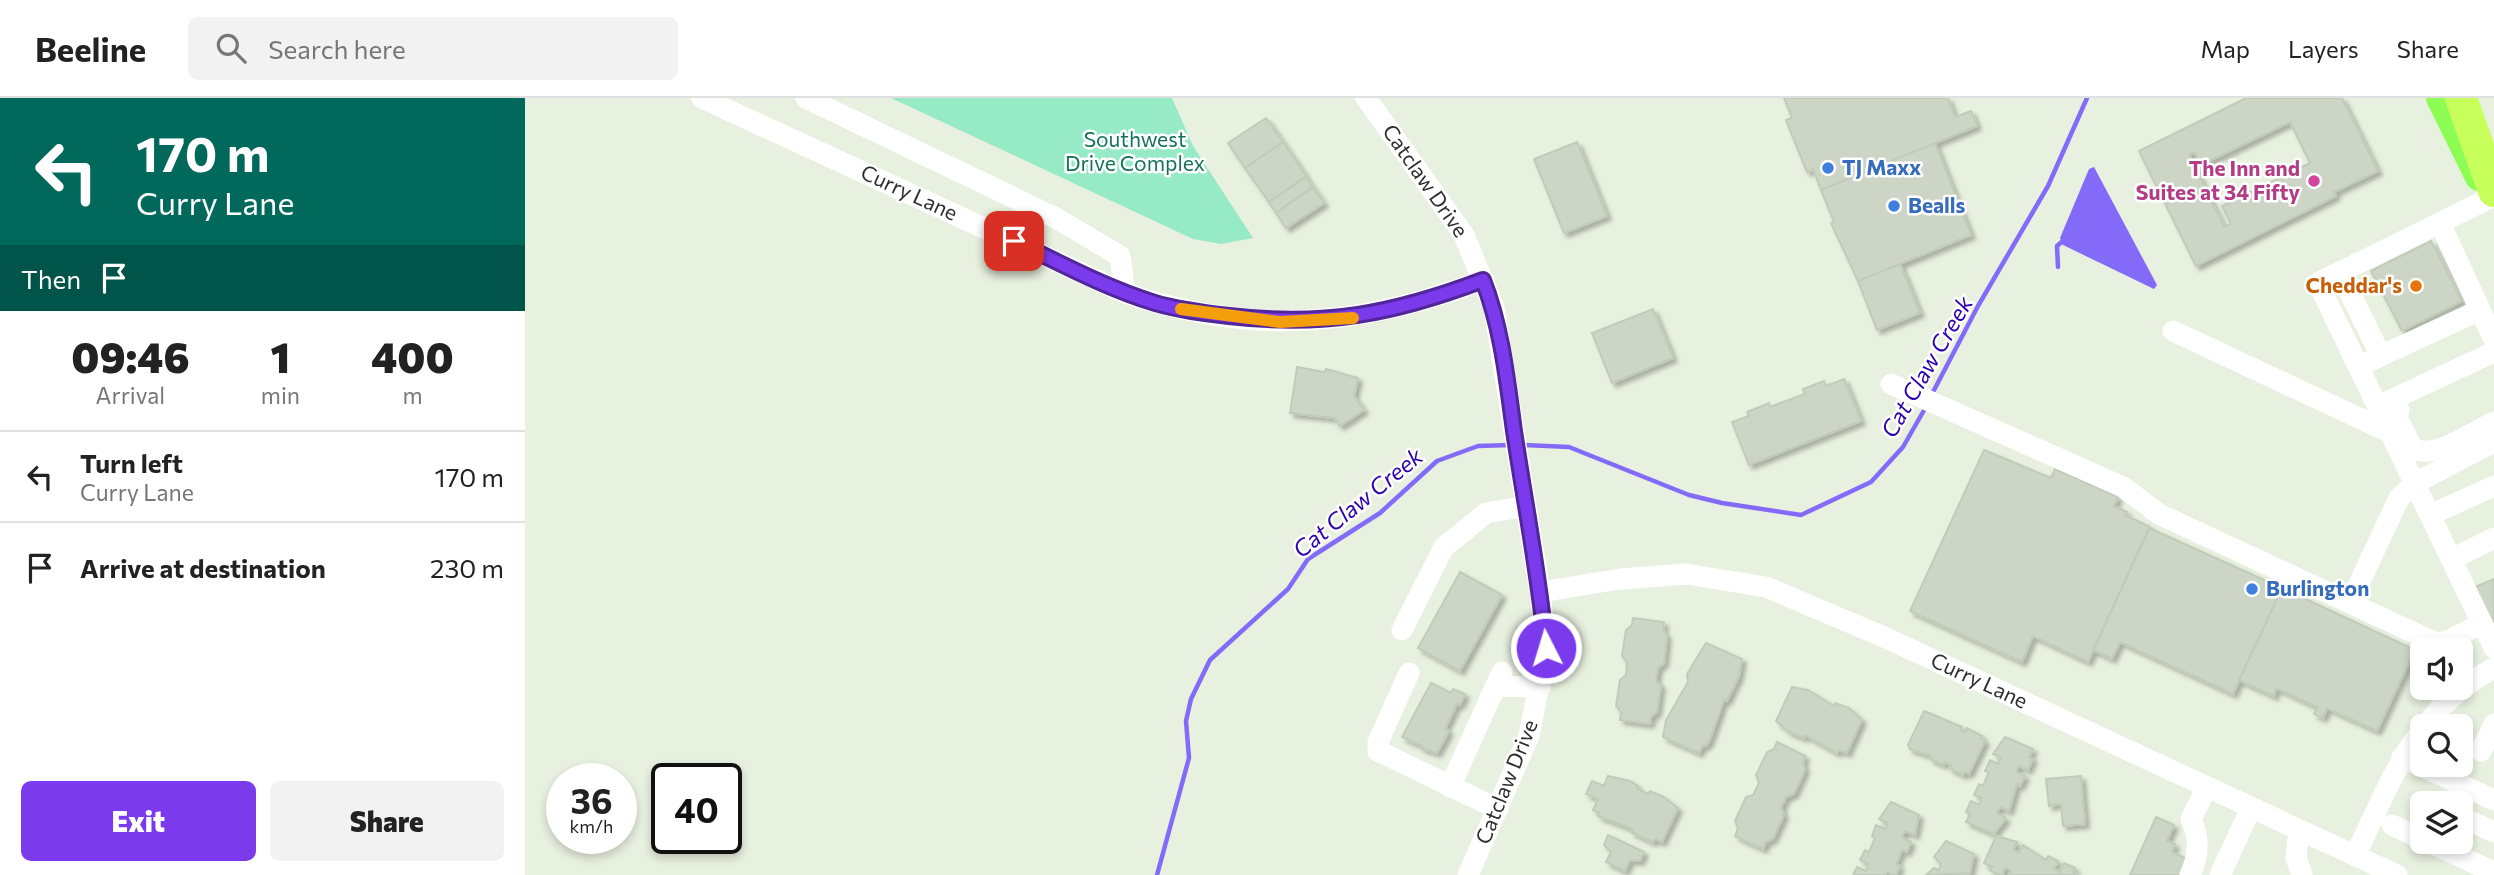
<!DOCTYPE html>
<html lang="en">
<head>
<meta charset="utf-8">
<style>
  :root { --surface:#fff; --page:#f2f2f2; --text:#222; --muted:#767676; --line:#e0e0e0; --accent:#7c3aed }
  body { margin:0; font-family:Commissioner,sans-serif; background:var(--page); color:var(--text); height:100vh; display:flex; flex-direction:column; font-size:26px; white-space:nowrap }
  * { box-sizing:border-box; margin:0 }
  p { font-size:23px; color:var(--muted) }
  .icon { flex:none; width:38px; height:38px; fill:none; stroke:currentColor; stroke-width:2; stroke-linecap:round; stroke-linejoin:round }
  .map { position:relative; flex:1; overflow:hidden }
  .drawer { display:flex; flex-direction:column; background:var(--surface); width:525px }
  .drawer>* { flex:none }
  .hud { background:#00695c; color:#fff; overflow:hidden }
  .buttons { position:absolute; left:1885px; top:539px; display:grid; gap:14px }
  .buttons a { display:grid; place-items:center; width:63px; height:63px; border-radius:10px; background:var(--surface); box-shadow:0 4px 10px #0003; font-size:35px }
  .speed { position:absolute; left:21px; top:665px; display:flex; gap:14px; font-size:35px; font-weight:700; text-align:center }
  .speed>* { display:grid; place-content:center; width:91px; height:91px; border-radius:50%; background:var(--surface); box-shadow:0 4px 10px #0003; line-height:1 }
  .speed small { font-size:18px; font-weight:400 }
  .speed .limit { border:4px solid #111; border-radius:10px; background:#fff; color:#111 }
  .pin { position:absolute; display:grid; place-items:center; width:60px; height:60px; color:#fff; margin:-30px; border-radius:14px; box-shadow:0 4px 10px #0006 }
  .me { position:absolute; width:77px; margin:-38px; rotate:355deg; stroke-linejoin:round; filter:drop-shadow(0 0 5px #0008) }
  .turn { display:flex; align-items:center; gap:24px; height:147px; padding:0 21px; font-size:32px }
  .turn .icon { width:91px; height:91px; stroke-width:2.5 }
  .turn b { display:block; font-size:49px; line-height:60px }
  .then { display:flex; align-items:center; height:66px; padding:0 21px; background:#0003; gap:14px; font-size:26px }
  .eta { display:flex; justify-content:space-evenly; align-items:center; height:119px; text-align:center }
  .eta b { font-size:42px; font-weight:800; line-height:49px }
  .cta { display:flex; gap:14px; margin-top:auto; padding:14px 21px }
  .cta a { flex:1; height:80px; border-radius:10px; background:var(--accent); color:#fff; font-size:28px; font-weight:800; line-height:80px; text-align:center }
  .cta a+a { background:var(--page); color:var(--text) }
  ul { padding:0; list-style:none }
  li { display:flex; align-items:center; gap:21px; height:91px; padding:0 21px; border-top:2px solid var(--line) }
  li div { flex:1 }
  li b { display:block; font-size:26px }
  li em { font-style:normal }
  header { display:flex; align-items:center; gap:42px; box-sizing:border-box; height:98px; padding:0 35px; background:var(--surface); border-bottom:2px solid var(--line) }
  header strong { font-size:33px }
  nav { display:flex; gap:38px; margin-inline-start:auto; font-size:24px }
  .search { width:490px; height:63px; background:var(--page); display:flex; align-items:center; gap:18px; box-sizing:border-box; padding:0 24px; border-radius:10px; color:var(--muted); font-size:26px }
  main { display:flex; flex:1; min-height:0 }
  .map>svg:first-child { display:block }
</style>
</head>
<body>
<header>
<strong>Beeline</strong>
<div class="search"><svg class="icon" aria-label="search" viewBox="0 0 24 24"><circle cx="10" cy="10" r="6"/><path d="M15 15l6 6"/></svg>Search here</div>
<nav><a>Map</a><a>Layers</a><a>Share</a></nav>
</header>
<main>
<section class="drawer">
<div class="hud">
<div class="turn"><svg class="icon" aria-label="left" viewBox="0 0 24 24"><path d="M17 20v-9H6M10 6l-5 5 5 5"/></svg><div><b>170 m</b>Curry Lane</div></div>
<div class="then">Then<svg class="icon" aria-label="arrive" viewBox="0 0 24 24"><path d="M6 21V4h12l-3 4 3 4H6"/></svg></div>
</div>
<div class="eta">
<div><b>09:46</b><p>Arrival</p></div>
<div><b>1</b><p>min</p></div>
<div><b>400</b><p>m</p></div>
</div>
<ul>
<li><svg class="icon" aria-label="left" viewBox="0 0 24 24"><path d="M17 20v-9H6M10 6l-5 5 5 5"/></svg><div><b>Turn left</b><p>Curry Lane</p></div><em>170 m</em></li>
<li><svg class="icon" aria-label="arrive" viewBox="0 0 24 24"><path d="M6 21V4h12l-3 4 3 4H6"/></svg><div><b>Arrive at destination</b></div><em>230 m</em></li>
</ul>
<div class="cta"><a>Exit</a><a>Share</a></div>
</section>
<div class="map">
<svg width="1969" height="777" viewBox="0 0 1969 777">
  <defs>
    <filter id="shadow"><feDropShadow dx="4" dy="4" stdDeviation="2" flood-color="#0004"/></filter>
  </defs>
  <rect width="100%" height="100%" fill="#e8f0df"/>
  <!-- green -->
  <path fill="#97eac6" d="M366 0H647L668 48 728 140 696 146 668 141Z"/>
  <!-- water -->
  <path fill="#836af9" d="M1569 69 1632 187 1629 191 1538 147 1535 140 1564 71Z"/>
  <g fill="none" stroke-linecap="round" stroke-linejoin="round">
    <!-- stream -->
    <path stroke="#836af9" stroke-width="4.5" d="M1533 169 1532 148 1539 142
      M1407 296 1453 208 1523 88 1562 0
      M998 347 1044 349 1164 397 1197 405 1276 417 1346 384 1378 349 1402 307
      M632 777 664 660 661 623 666 601 685 562 763 491 783 461 855 415 912 363 953 348 986 347"/>
  </g>
  <!-- building -->
  <path fill="#cdd5c7" stroke="#c1ccb8" stroke-width="2" fill-rule="evenodd" filter="url(#shadow)" d="M1259 0H1423L1430 19 1446 13 1452 28 1296 92 1288 71 1282 74 1261 22 1267 20Z
    M1721 0H1817L1853 73 1809 94 1811 98 1671 168 1614 53ZM1765 24 1785 65 1697 108 1706 126 1699 129 1664 57 1670 54 1676 67Z
    M741 20 758 44 720 70 703 45Z
    M758 44 781 78 744 104 720 70Z
    M1052 44 1082 118 1039 135 1009 61Z
    M1410 45 1446 137 1333 183 1306 125 1309 124 1296 92Z
    M781 79 788 89 751 115 744 104Z
    M788 89 799 105 761 130 751 115Z
    M1906 143 1937 203 1877 233 1846 173Z
    M1375 166 1395 215 1352 232 1333 183Z
    M1128 211 1148 260 1087 285 1067 235Z
    M772 269 800 274 801 271 833 280 829 298 839 312 815 328 809 320 765 315Z
    M1319 281 1336 323 1224 367 1207 324 1224 318 1222 314 1244 305 1245 309 1280 296 1278 291 1299 283 1301 288Z
    M1459 352 1526 380 1530 371 1593 399 1589 408 1602 414 1600 417 1625 429 1563 564 1508 538 1497 564 1385 513Z
    M1624 430 1757 490 1708 596 1595 544 1587 561 1568 552Z
    M935 474 977 497 935 573 893 550Z
    M1969 481V527L1950 489Z
    M1757 490 1890 552 1852 633 1802 610 1798 620 1789 616 1792 609 1751 590 1749 598 1714 582Z
    M1108 520 1139 524 1138 532 1142 538 1139 565 1133 570 1131 582 1136 588 1132 614 1126 619 1125 626 1095 622 1096 614 1091 608 1095 582 1101 577 1102 565 1097 558 1101 532 1107 527Z
    M1181 545 1217 561 1214 578 1202 603 1199 602 1184 644 1181 648 1178 647 1174 655 1138 639 1141 622 1163 584 1162 576Z
    M906 585 926 595 928 591 940 596 935 607 932 606 920 631 924 633 912 655 896 650 897 648 877 639Z
    M1267 589 1283 592 1309 608 1310 605 1324 610 1337 622 1322 655 1314 652 1312 655 1280 637 1279 640 1264 634 1251 623Z
    M1399 613 1437 629 1436 632 1440 634 1442 630 1457 638 1456 640 1460 643 1444 676 1440 674 1438 677 1424 670 1426 667 1420 664 1419 667 1405 661 1406 658 1385 651 1383 647Z
    M1480 639 1508 651 1504 660 1508 661 1503 672 1494 668 1491 674 1500 678 1495 688 1492 686 1484 713 1475 709 1472 715 1481 720 1469 736 1441 724 1445 716 1441 714 1446 703 1454 707 1457 700 1449 697 1454 686 1458 688 1464 674 1460 673 1465 662 1473 666 1476 659 1468 656Z
    M1252 644 1280 658 1278 664 1280 672 1269 696 1261 699 1256 710 1259 717 1248 741 1241 744 1238 751 1210 738 1213 731 1210 723 1221 699 1228 697 1234 685 1231 677 1242 654 1249 651Z
    M1083 678 1105 683 1113 688 1112 691 1123 696 1125 693 1139 699 1153 710 1137 744 1130 741 1128 744 1106 734 1108 731 1073 718 1074 715 1068 712 1073 701 1061 696 1067 683 1079 688Z
    M1556 678 1560 726 1538 728 1536 706 1524 708 1521 681Z
    M1366 704 1394 717 1390 737 1380 733 1377 739 1386 744 1382 754 1377 752 1371 767 1375 768 1371 777 1361 774 1360 777H1328L1332 769 1341 773 1344 766 1335 762 1340 752 1344 754 1350 740 1347 738 1351 727 1360 731 1363 725 1354 721Z
    M1631 719 1649 727 1642 743 1650 746 1647 754 1664 762 1657 777H1605Z
    M1083 737 1119 754 1115 763 1105 762 1100 773 1081 764 1086 754 1079 747Z
    M1471 738 1492 744 1488 752 1494 755 1498 747 1521 762 1523 758 1533 763 1529 771 1535 774 1539 765 1550 770 1548 774 1554 777H1484L1486 772 1480 770 1477 777 1465 773 1467 769 1459 765Z
    M1421 743 1449 756 1445 775 1401 777 1409 770 1414 772 1416 766 1409 759Z"/>
  <g fill="none" stroke-linecap="round" stroke-linejoin="round">
    <!-- minor -->
    <path stroke="#fff" stroke-width="21" d="M177 0 600 195C728 238 834 229 959 182
      M281 0 531 120 595 158 600 195
      M841 0 939 137 969 210 1015 494 1021 550 1004 638 943 777
      M1965 100 1793 185 1969 550
      M1915 125 1969 242
      M1815 175 1856 258
      M1648 233 1866 335
      M1834 268 1955 212
      M1366 286 1598 389 1634 416 1825 505 1874 400 1890 385 1969 344
      M1853 308 1969 254
      M1874 312 1872 319 1888 351C1912 361 1947 334 1969 324
      M1905 417 1969 388
      M1927 461 1969 440
      M1015 494 1095 481 1161 476 1241 489 1359 539 1872 777
      M1825 505 1911 545 1923 543 1957 525
      M877 532 919 449 961 415 1001 408
      M884 575 853 644V653L973 711
      M970 588 1015 589
      M1956 653 1969 626
      M1877 659 1969 702
      M925 689 977 574
      M1936 719 1969 734
      M1867 727 1897 741
      M1774 732 1771 760 1777 777
      M1903 744 1969 774
      M1830 758C1867 681 1890 612 1969 570
      M1665 777C1674 757 1675 741 1666 721L1682 689
      M1695 777 1726 710"/>
    <!-- major -->
    <path stroke="#8dfd56" stroke-width="28" d="M1915 0 1954 79"/>
    <!-- highway -->
    <path stroke="#c7ff5b" stroke-width="32" d="M1936 0 1969 93"/>
  </g>
  <g fill="none" stroke-linecap="round" stroke-linejoin="round">
    <!-- route casing -->
    <g stroke="#51269a" stroke-width="18">
      <path id="route" d="M489 143C535 165 581 190 630 205 654 212 679 215 704 218 800 229 868 216 958 182 977 231 982 282 989 333 1000 406 1014 477 1021 550"/>
    </g>
    <!-- route -->
    <use href="#route" stroke="#7c3aed" stroke-width="12"/>
    <!-- slow -->
    <path stroke="#f59e0b" stroke-width="12" d="M656 211 755 224 828 220"/>
  </g>
  <!-- markers -->
  <g fill="#3f7fe0" stroke="#fff" stroke-width="2.5">
    <circle cx="1303" cy="70" r="7"/>
    <circle cx="1369" cy="108" r="7"/>
    <circle cx="1727" cy="491" r="7"/>
  </g>
  <circle fill="#d1479c" stroke="#fff" stroke-width="2.5" cx="1789" cy="83" r="7"/>
  <circle fill="#e8710a" stroke="#fff" stroke-width="2.5" cx="1891" cy="188" r="7"/>
  <g text-anchor="middle" stroke-width="5" stroke-linejoin="round" paint-order="stroke">
    <!-- park labels -->
    <g font-size="21" fill="#147357" stroke="#fff">
      <text x="610" y="49">Southwest<tspan x="610" dy="24">Drive Complex</tspan></text>
    </g>
    <!-- shop labels -->
    <g font-size="21" font-weight="bold" fill="#366cbe" stroke="#fff" text-anchor="start">
      <text x="1317" y="77">TJ Maxx</text>
      <text x="1383" y="115">Bealls</text>
      <text x="1741" y="498">Burlington</text>
    </g>
    <!-- hotel labels -->
    <g font-size="21" font-weight="bold" fill="#b23c85" stroke="#fff" text-anchor="end">
      <text x="1775" y="78">The Inn and<tspan x="1775" dy="24">Suites at 34 Fifty</tspan></text>
    </g>
    <!-- street labels -->
    <g font-size="21" fill="#2d2d2d" stroke="#fff">
      <text transform="translate(900 83) rotate(55)" y="7">Catclaw Drive</text>
      <text transform="translate(384 95) rotate(25)" y="7">Curry Lane</text>
      <text transform="translate(1454 583) rotate(25)" y="7">Curry Lane</text>
      <text transform="translate(982 684) rotate(-68)" y="7">Catclaw Drive</text>
    </g>
    <!-- food labels -->
    <g font-size="21" font-weight="bold" fill="#c56008" stroke="#fff" text-anchor="end">
      <text x="1877" y="195">Cheddar's</text>
    </g>
    <!-- water labels -->
    <g font-size="23" font-style="italic" fill="#2d01ad" stroke="#fff">
      <text transform="translate(1402 269) rotate(-60)" y="8">Cat Claw Creek</text>
      <text transform="translate(833 405) rotate(-39)" y="8">Cat Claw Creek</text>
    </g>
  </g>
</svg>
<div class="buttons">
<a><svg class="icon" aria-label="sound" viewBox="0 0 24 24"><path d="M4 9h4l5-4v14l-5-4H4zM17 9q2 3 0 6"/></svg></a>
<a><svg class="icon" aria-label="search" viewBox="0 0 24 24"><circle cx="10" cy="10" r="6"/><path d="M15 15l6 6"/></svg></a>
<a><svg class="icon" aria-label="layers" viewBox="0 0 24 24"><path d="M12 4l9 5-9 5-9-5zM3 14l9 5 9-5"/></svg></a>
</div>
<div class="speed"><div>36<small>km/h</small></div><div class="limit">40</div></div>
<div class="pin" style="left:489px;top:143px;background:#d93025"><svg class="icon" aria-label="arrive" viewBox="0 0 24 24"><path d="M6 21V4h12l-3 4 3 4H6"/></svg></div>
<svg class="me" style="left:1021px;top:550px" viewBox="-20 -20 40 40"><circle r="17" fill="#7c3aed" stroke="#fff" stroke-width="3"/><path d="M0-11L8 9 0 5-8 9z" fill="#fff"/></svg>
</div>
</main>
</body>
</html>
